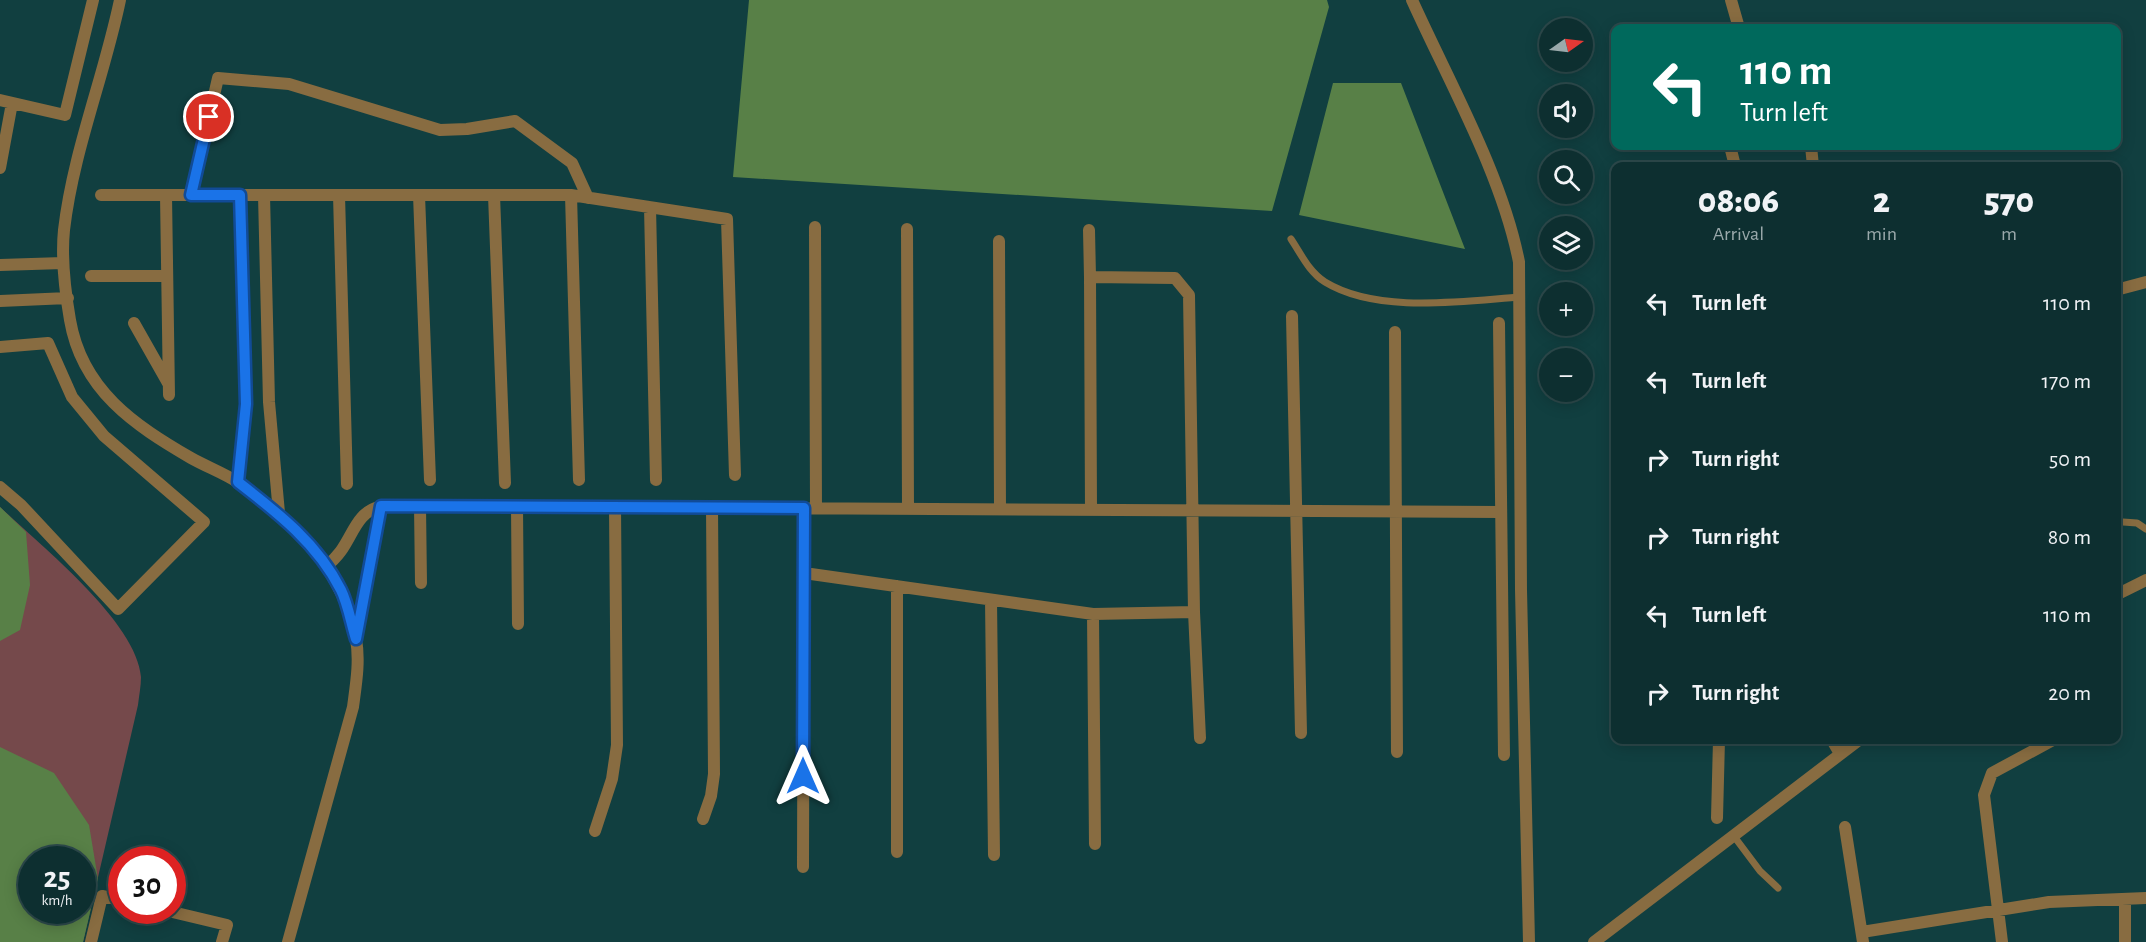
<!DOCTYPE html>
<html lang="en">
<head>
<meta charset="utf-8">
<style>
  :root { --surface:#0d2f30; --page:#163738; --text:#f1f3f6; --muted:#9aa9ab; --line:#2d4a4c }
  body { margin:0; font-family:"Alegreya Sans",sans-serif; background:var(--page); color:var(--text); height:100vh; display:flex; flex-direction:column; font-size:22px; white-space:nowrap }
  * { box-sizing:border-box; margin:0 }
  p { font-size:20px; color:var(--muted) }
  .icon { flex:none; width:33px; height:33px; fill:none; stroke:currentColor; stroke-width:2; stroke-linecap:round; stroke-linejoin:round }
  .map { position:relative; flex:1; overflow:hidden }
  .details { position:absolute; left:1611px; top:162px; width:510px; height:582px; display:flex; flex-direction:column; background:var(--surface); border-radius:12px; box-shadow:0 3px 15px #0003,0 0 0 2px var(--line) }
  .details>* { flex:none }
  .banner { position:absolute; left:1611px; top:24px; width:510px; height:126px; border-radius:12px; box-shadow:0 3px 15px #0003,0 0 0 2px var(--line); background:#00695c; color:#fff; overflow:hidden }
  .needle { width:39px; rotate:76deg }
  .buttons { position:absolute; left:1539px; top:18px; display:grid; gap:12px }
  .buttons a { display:grid; place-items:center; width:54px; height:54px; border-radius:50%; background:var(--surface); box-shadow:0 3px 15px #0003,0 0 0 2px var(--line); font-size:30px }
  .speed { position:absolute; left:18px; top:846px; display:flex; gap:12px; font-size:30px; font-weight:700; text-align:center }
  .speed>* { display:grid; place-content:center; width:78px; height:78px; border-radius:50%; background:var(--surface); box-shadow:0 3px 15px #0003,0 0 0 2px var(--line); line-height:1 }
  .speed small { font-size:15px; font-weight:400 }
  .speed .limit { border:9px solid #d22; background:#fff; color:#111 }
  .pin { position:absolute; display:grid; place-items:center; width:51px; height:51px; color:#fff; margin:-26px; border:3px solid #fff; border-radius:50%; box-shadow:0 2px 6px #0007 }
  .me { position:absolute; width:66px; margin:-33px; rotate:0deg; stroke-linejoin:round; filter:drop-shadow(0 0 4px #0008) }
  .turn { display:flex; align-items:center; gap:21px; height:126px; padding:0 30px; font-size:27px }
  .turn .icon { width:78px; height:78px; stroke-width:2.5 }
  .turn b { display:block; font-size:42px; line-height:51px }
  .eta { display:flex; justify-content:space-evenly; align-items:center; height:102px; text-align:center }
  .eta b { font-size:36px; font-weight:800; line-height:42px }
  ul { padding:0; list-style:none }
  li { display:flex; align-items:center; gap:18px; height:78px; padding:0 30px }
  li div { flex:1 }
  li b { display:block; font-size:22px }
  li em { font-style:normal }
  .map>svg:first-child { display:block }
</style>
</head>
<body>
<div class="map">
<svg width="2146" height="942" viewBox="0 0 2146 942">
  <rect width="100%" height="100%" fill="#113f40"/>
  <!-- green -->
  <path fill="#75494b" fill-rule="evenodd" d="M0 507C40 545 137 622 141 677 141 686 139 696 138 705L83 942H0ZM32 860H82V910H32Z"/>
  <!-- water -->
  <path fill="#588047" fill-rule="evenodd" d="M749 0H1327L1329 7 1272 211 733 177Z
    M1333 83H1401L1465 249 1299 215Z
    M0 507 26 532 30 585 20 630 0 641Z
    M0 747 54 773 89 825 98 879 83 942H0ZM32 860H82V910H32Z"/>
  <g fill="none" stroke-linecap="round" stroke-linejoin="round">
    <!-- lane -->
    <path stroke="#886c41" stroke-width="7" d="M1291 239C1301 254 1309 272 1325 282 1377 314 1463 301 1521 297
      M2123 522 2137 523 2146 529
      M1733 835 1760 871 1778 888"/>
    <!-- street -->
    <path stroke="#886c41" stroke-width="12" d="M120 0C104 77 73 152 64 230 61 259 65 291 70 320 82 390 134 425 191 458 207 467 224 473 239 483 294 520 344 572 356 639 360 661 356 684 353 707L288 942
      M1412 0C1449 82 1502 175 1519 262L1521 590 1529 942
      M1731 0 1739 28
      M0 100 65 115 93 0
      M1730 146 1735 166
      M1811 146 1813 166
      M0 168 12 103
      M101 195H571L727 219 735 475
      M166 195 169 395
      M191 195 218 78 289 84 440 130 467 129 515 121 572 163 588 198
      M264 195 269 402 279 513
      M339 195 347 484
      M419 195 430 480
      M494 195 505 483
      M571 195 579 480
      M650 207 656 480
      M815 227 816 508
      M907 229 908 509
      M1089 230 1090 277
      M999 241 1000 509
      M0 265 63 263
      M91 276H167
      M2116 290 2146 282
      M0 301 68 298
      M1292 316 1301 733
      M134 323 168 383
      M1499 323 1504 755
      M1395 332 1397 752
      M0 347 48 343 72 397 104 436 204 522 118 609 21 505 0 487
      M238 482 246 404 240 195
      M420 506 421 583
      M517 507 518 624
      M1091 510 1090 277 1175 278 1189 295 1194 612 1200 738
      M326 566C354 546 350 514 381 506L1501 512
      M804 573 1093 614 1194 612
      M897 586V852
      M2116 595 2146 580
      M991 600 994 855
      M1093 614 1095 844
      M357 634 381 506
      M1832 740 1839 752
      M1717 818 1719 740
      M703 819 711 796 714 774 712 508
      M1845 827 1863 942
      M595 831 612 779 617 745 615 507
      M803 867 804 508
      M164 910 227 925 222 942
      M1862 932 2049 902 2146 898
      M91 942 102 896 122 900
      M1594 942 1859 740
      M2002 942 1984 795 1992 773 2053 740
      M2125 942V899"/>
  </g>
  <g fill="none" stroke-linecap="round" stroke-linejoin="round">
    <!-- route casing -->
    <g stroke="#114b97" stroke-width="15">
      <path id="route" d="M209 117 191 195H240L246 404 238 482C278 513 318 544 341 590 348 604 351 623 356 639L381 506 804 508 803 776"/>
    </g>
    <!-- route -->
    <use href="#route" stroke="#1a73e8" stroke-width="10"/>
  </g>
</svg>
<div class="buttons">
<a><svg class="needle" viewBox="-14 -14 28 28"><path d="M0-13l5 13h-10z" fill="#e53935"/><path d="M0 13l5-13h-10z" fill="#9aa9ab"/></svg></a>
<a><svg class="icon" aria-label="sound" viewBox="0 0 24 24"><path d="M4 9h4l5-4v14l-5-4H4zM17 9q2 3 0 6"/></svg></a>
<a><svg class="icon" aria-label="search" viewBox="0 0 24 24"><circle cx="10" cy="10" r="6"/><path d="M15 15l6 6"/></svg></a>
<a><svg class="icon" aria-label="layers" viewBox="0 0 24 24"><path d="M12 4l9 5-9 5-9-5zM3 14l9 5 9-5"/></svg></a>
<a>+</a>
<a>−</a>
</div>
<div class="speed"><div>25<small>km/h</small></div><div class="limit">30</div></div>
<div class="pin" style="left:209px;top:117px;background:#d93025"><svg class="icon" aria-label="arrive" viewBox="0 0 24 24"><path d="M6 21V4h12l-3 4 3 4H6"/></svg></div>
<svg class="me" style="left:803px;top:776px" viewBox="-20 -20 40 40"><path d="M0-17L14 15 0 8-14 15z" fill="#1a73e8" stroke="#fff" stroke-width="4"/></svg>
<div class="banner">
<div class="turn"><svg class="icon" aria-label="left" viewBox="0 0 24 24"><path d="M17 20v-9H6M10 6l-5 5 5 5"/></svg><div><b>110 m</b>Turn left</div></div>
</div>
<section class="details">
<div class="eta">
<div><b>08:06</b><p>Arrival</p></div>
<div><b>2</b><p>min</p></div>
<div><b>570</b><p>m</p></div>
</div>
<ul>
<li><svg class="icon" aria-label="left" viewBox="0 0 24 24"><path d="M17 20v-9H6M10 6l-5 5 5 5"/></svg><div><b>Turn left</b></div><em>110 m</em></li>
<li><svg class="icon" aria-label="left" viewBox="0 0 24 24"><path d="M17 20v-9H6M10 6l-5 5 5 5"/></svg><div><b>Turn left</b></div><em>170 m</em></li>
<li><svg class="icon" aria-label="right" viewBox="0 0 24 24"><path d="M7 20v-9h11M14 6l5 5-5 5"/></svg><div><b>Turn right</b></div><em>50 m</em></li>
<li><svg class="icon" aria-label="right" viewBox="0 0 24 24"><path d="M7 20v-9h11M14 6l5 5-5 5"/></svg><div><b>Turn right</b></div><em>80 m</em></li>
<li><svg class="icon" aria-label="left" viewBox="0 0 24 24"><path d="M17 20v-9H6M10 6l-5 5 5 5"/></svg><div><b>Turn left</b></div><em>110 m</em></li>
<li><svg class="icon" aria-label="right" viewBox="0 0 24 24"><path d="M7 20v-9h11M14 6l5 5-5 5"/></svg><div><b>Turn right</b></div><em>20 m</em></li>
</ul>
</section>
</div>
</body>
</html>
